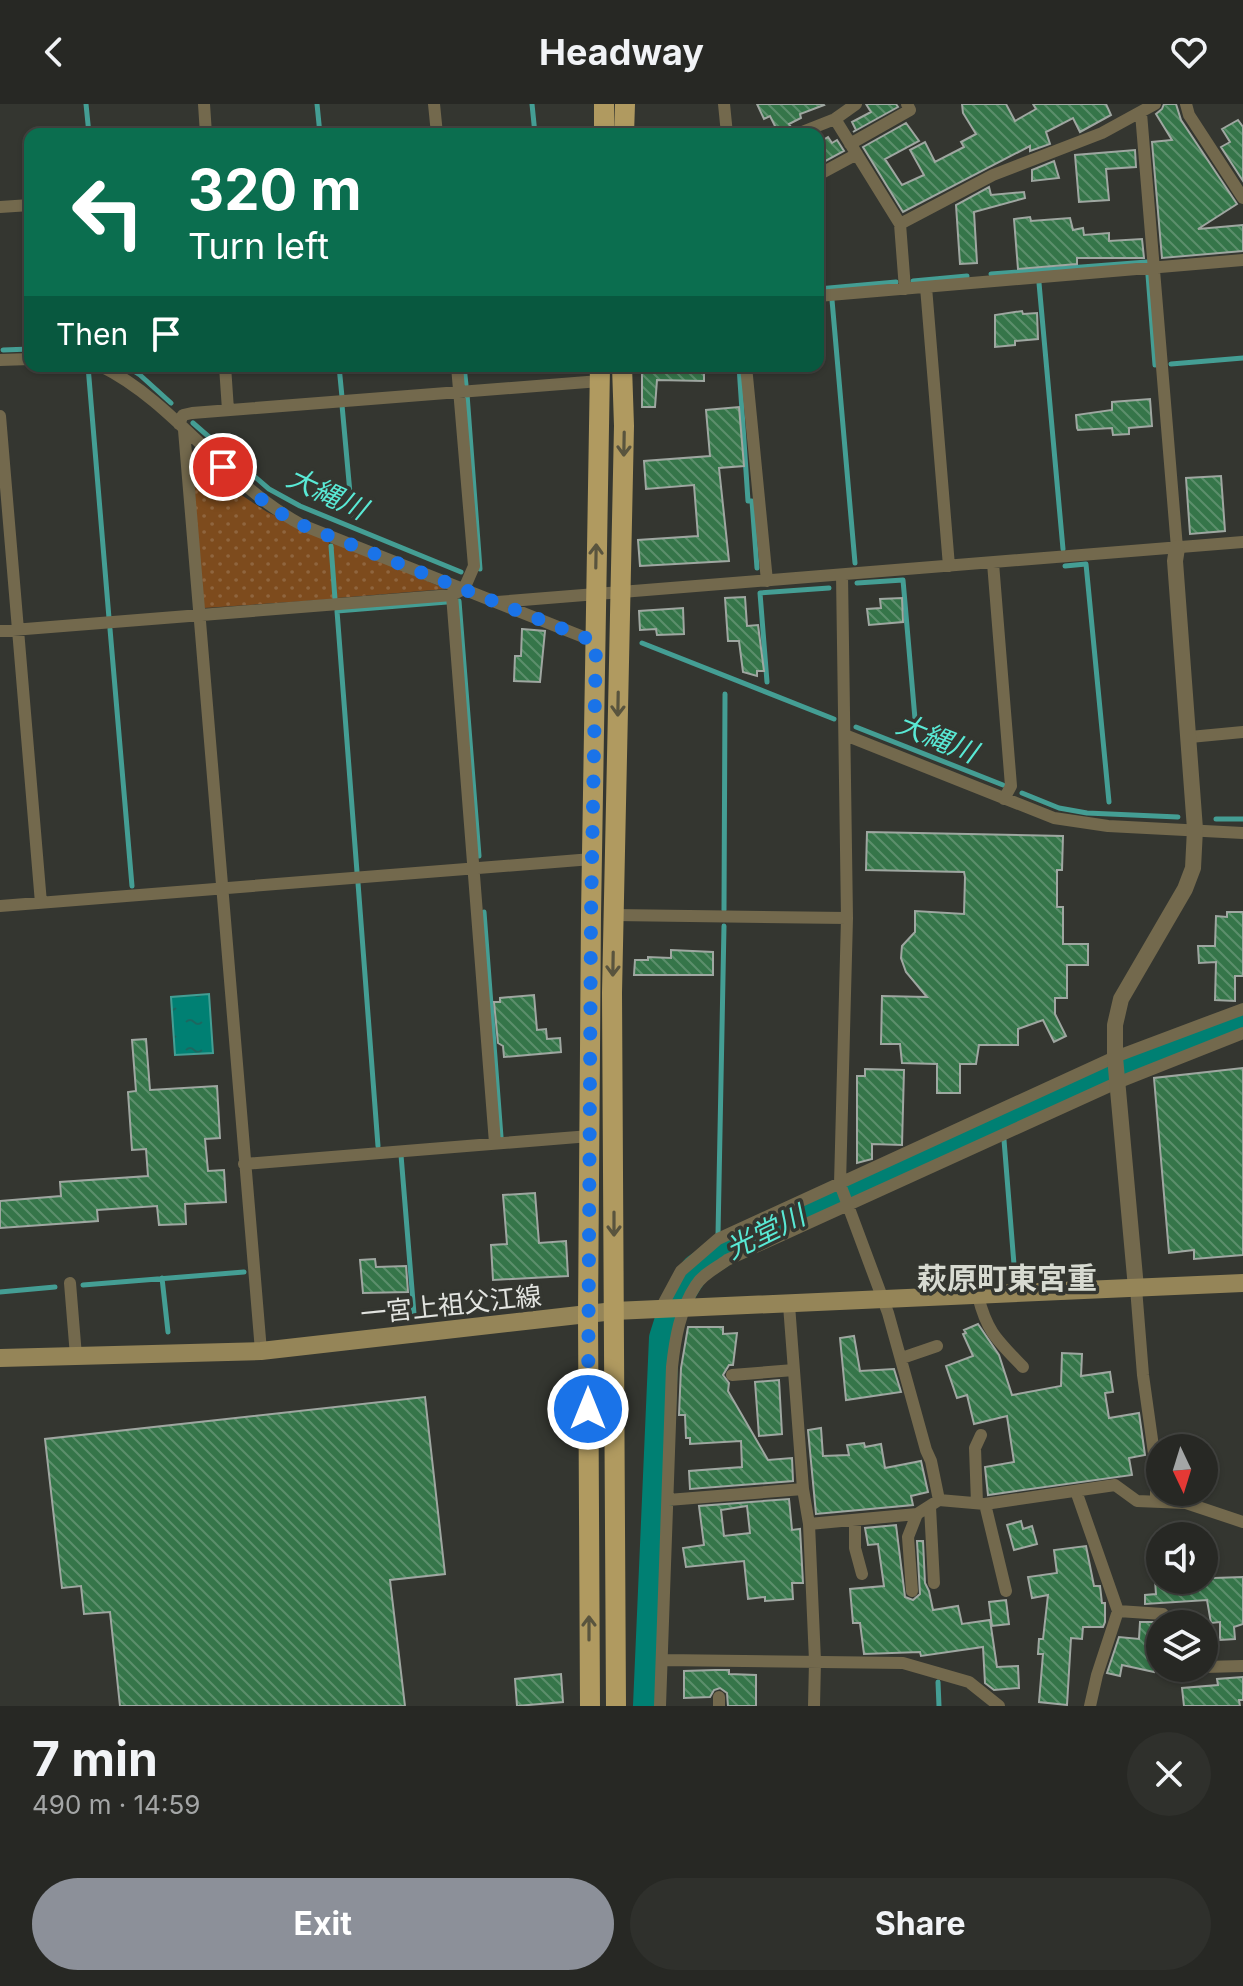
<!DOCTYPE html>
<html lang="en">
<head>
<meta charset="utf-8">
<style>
  :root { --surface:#272824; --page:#2f302c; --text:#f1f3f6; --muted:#a4a6a6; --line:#434441; --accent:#8c9099 }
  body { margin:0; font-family:Inter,"Noto Sans JP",sans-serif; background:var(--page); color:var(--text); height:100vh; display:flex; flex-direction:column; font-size:30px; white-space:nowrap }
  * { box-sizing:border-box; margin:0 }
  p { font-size:26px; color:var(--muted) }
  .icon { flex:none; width:44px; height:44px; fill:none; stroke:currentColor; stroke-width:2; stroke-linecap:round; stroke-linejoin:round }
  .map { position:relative; height:1602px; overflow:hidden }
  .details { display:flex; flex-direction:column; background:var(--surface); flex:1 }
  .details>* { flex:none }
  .guide { position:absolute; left:24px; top:24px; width:800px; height:244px; border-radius:16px; box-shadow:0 2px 6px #0004,0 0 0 2px var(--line); background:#0b6e4f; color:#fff; overflow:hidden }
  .needle { width:52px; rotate:176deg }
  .controls { position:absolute; left:1146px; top:1330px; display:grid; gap:16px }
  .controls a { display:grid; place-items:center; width:72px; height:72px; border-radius:50%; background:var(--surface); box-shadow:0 2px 6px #0004,0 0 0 2px var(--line); font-size:40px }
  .pin { position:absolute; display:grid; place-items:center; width:68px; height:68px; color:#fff; margin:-34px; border:4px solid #fff; border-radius:50%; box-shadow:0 2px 8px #0007 }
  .me { position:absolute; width:88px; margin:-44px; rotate:0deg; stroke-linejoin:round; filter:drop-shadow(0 0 6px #0008) }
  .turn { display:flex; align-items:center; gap:28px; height:168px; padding:0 32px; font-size:36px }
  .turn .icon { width:104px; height:104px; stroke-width:2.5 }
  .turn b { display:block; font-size:56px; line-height:68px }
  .then { display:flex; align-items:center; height:76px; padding:0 32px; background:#0003; gap:16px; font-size:30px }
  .round { display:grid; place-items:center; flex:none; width:84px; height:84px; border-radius:42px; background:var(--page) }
  .overview { display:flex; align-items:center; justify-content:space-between; height:136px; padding:0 32px }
  h1 { font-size:48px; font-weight:700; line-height:60px }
  .button { display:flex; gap:16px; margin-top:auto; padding:16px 32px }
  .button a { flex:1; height:92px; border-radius:48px; background:var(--accent); color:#fff; font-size:32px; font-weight:700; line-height:92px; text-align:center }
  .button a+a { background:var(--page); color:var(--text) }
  header { display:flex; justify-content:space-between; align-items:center; height:104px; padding:0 32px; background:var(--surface); font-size:36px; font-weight:700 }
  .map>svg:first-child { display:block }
</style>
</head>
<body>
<header><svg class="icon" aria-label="back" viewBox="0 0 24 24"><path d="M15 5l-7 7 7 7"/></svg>Headway<svg class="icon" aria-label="heart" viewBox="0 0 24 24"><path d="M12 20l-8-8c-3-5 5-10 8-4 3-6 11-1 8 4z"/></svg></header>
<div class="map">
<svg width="1243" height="1602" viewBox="0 0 1243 1602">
  <defs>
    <pattern id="grass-dots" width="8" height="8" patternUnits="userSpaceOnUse" patternTransform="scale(2)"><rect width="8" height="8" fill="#7d4b1d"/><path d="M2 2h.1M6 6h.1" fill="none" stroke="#8f653e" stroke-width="1.8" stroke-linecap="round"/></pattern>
    <pattern id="water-ripples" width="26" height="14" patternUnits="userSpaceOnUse" patternTransform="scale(2)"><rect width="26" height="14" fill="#008073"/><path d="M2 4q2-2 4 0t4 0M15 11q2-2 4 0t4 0" fill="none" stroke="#1b6860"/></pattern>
    <pattern id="building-back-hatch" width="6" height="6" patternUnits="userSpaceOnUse" patternTransform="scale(2)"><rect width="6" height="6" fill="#357549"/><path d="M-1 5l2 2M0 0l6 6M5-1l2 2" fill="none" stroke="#5c8f6c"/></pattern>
  </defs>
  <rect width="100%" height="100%" fill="#343630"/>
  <!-- grass -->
  <path fill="url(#grass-dots)" d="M191 346 237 388 267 408 329 436 334 495 204 504Z
    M332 437 446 485 337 494Z"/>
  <!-- water -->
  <path fill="url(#water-ripples)" stroke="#449e94" stroke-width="2" d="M209 890 213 949 175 951 171 893Z"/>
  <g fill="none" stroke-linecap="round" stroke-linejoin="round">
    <!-- stream -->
    <path stroke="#449e94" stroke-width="5" d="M86 0 89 30
      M317 0 320 30
      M532 0 535 30
      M991 170 1147 158
      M1148 171 1155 261
      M913 177 967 172
      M1039 179 1063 445
      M818 185 896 178
      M832 196 855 459
      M3 246 30 245
      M1171 260 1243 254
      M88 262 109 514
      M126 262 140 271 171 299
      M339 262 342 293
      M464 262 466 281
      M739 262 748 397H752L757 464
      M144 264V262
      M467 290 480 465
      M342 301 352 411
      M193 319 269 385 300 402 461 468
      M331 442 335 495
      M1065 462 1086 460 1109 698
      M857 479 903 476 917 638
      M459 497 479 752
      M110 525 132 782
      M642 539 834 615
      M767 578 760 489 829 484
      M856 623 1003 681
      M1022 689 1059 704 1087 709 1178 713
      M1216 715H1243
      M357 768 337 507 447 498
      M358 779 378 1042
      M724 806 725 590
      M484 808 501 1033
      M1004 1036 1015 1173
      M401 1051 414 1210
      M718 1131 724 822
      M162 1174 168 1228
      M83 1181 244 1168
      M0 1188 55 1183
      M938 1578 939 1602"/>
    <!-- river -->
    <path stroke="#008073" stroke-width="30" d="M648 1602 664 1234 675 1199 686 1180 696 1165 724 1147 1040 999 1167 946 1243 917"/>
  </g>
  <!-- building -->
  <path fill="url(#building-back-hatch)" stroke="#9fa7a1" stroke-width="2" fill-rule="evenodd" d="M757 0H823L824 1 800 10 801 14 789 20 791 23 788 29 779 30 770 12 764 15Z
    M866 0H896L898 3 853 28 856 26 852 18 871 8Z
    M962 0H1006L1015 17 1036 5 1033 0H1106L1111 11 1080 28 1073 14 1046 28 1050 40 1030 47V42L903 108 863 43 906 19 919 37 885 55 902 81 924 71 910 46 925 38 935 58 964 43 961 38 976 30 963 9Z
    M1164 0H1176L1181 16 1237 100 1198 125 1243 121V147L1162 154 1152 38 1172 36 1156 10 1162 5Z
    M1238 16 1243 23V77L1221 43 1230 38 1222 25Z
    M828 33 832 39 837 36 844 47 818 61V39Z
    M1135 46 1136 63 1106 65 1109 96 1079 98 1075 51Z
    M1054 57 1059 74 1032 77V66Z
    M989 83 991 91 1024 88 1025 94 974 108 977 159 960 160 956 101Z
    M1030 113 1031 117 1070 114 1073 126 1083 124 1084 131 1109 129V137L1142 135 1144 154H1077V160L1018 165 1014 115Z
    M1022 207 1023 210 1037 209 1038 235 1015 237V241L995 243V211Z
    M642 262H704V277L657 276 655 303H642Z
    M1150 295 1152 322 1129 324V330L1113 331 1112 324 1078 326 1077 324 1076 311 1112 306V298Z
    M739 303 744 362 719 364 729 457 640 462 638 436 698 432 694 381 646 385 644 357 710 352 706 306Z
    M1221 372 1225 427 1190 430 1186 374Z
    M745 493 747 522 758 521 764 567H757V572L743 568 739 537H728L725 494Z
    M902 494 903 518 869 521 867 505 881 504 880 495Z
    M683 504 684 530 657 531 656 525 640 526 639 507Z
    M522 525 545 527 540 578 514 577 515 552H521Z
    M867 728 1063 732 1062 766H1057V803H1063V840H1088V861H1067V894H1055V910L1066 932 1054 938 1043 916 1018 925V941H979L976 960H960V989H937V960L902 959 900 940H881L882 892 927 893 906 868 901 854 902 842 915 828V807L964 810 965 773 964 768 866 766Z
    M1227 808H1243V872H1235V897L1215 896 1216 858 1199 859 1198 842H1215L1216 812 1227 813Z
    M671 846 713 848V871H634L635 856H648V853L671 854Z
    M534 891 537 926 546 925 547 935 560 934 561 948 504 953 503 942 498 939 494 898H500V894Z
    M146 935 150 986 217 982 220 1034 205 1035 208 1067 224 1066 226 1098 185 1100 186 1120 159 1121 157 1102 97 1106 98 1117 0 1124V1097L61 1092 60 1078 148 1072 146 1045 132 1046 128 988 136 987 132 936Z
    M1243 964V1151L1194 1155V1146L1169 1149 1154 974Z
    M865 965 904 966 902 1041 872 1040V1055L857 1059V972H865Z
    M535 1089 539 1139 566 1137 568 1172 493 1176 491 1141 507 1140 503 1091Z
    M375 1155 376 1163 406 1162 408 1188 363 1189 360 1156Z
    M978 1220 999 1251 1012 1291 1061 1282 1062 1249 1082 1250 1081 1272 1110 1268 1113 1288 1105 1289 1109 1314 1139 1309 1145 1351 1129 1354 1132 1371 988 1391 985 1363 1014 1358 1007 1312 974 1320 967 1291 957 1294 946 1262 973 1252 963 1230 966 1229 964 1226Z
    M688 1223H723V1230L737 1229 733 1261H729L723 1271 729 1279 728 1287 768 1356 792 1354 793 1377 690 1385 689 1367 742 1363 741 1337 690 1340V1334H686L685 1311H679L681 1264Z
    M854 1232 860 1267 894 1265 901 1288 846 1296 840 1234Z
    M779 1276 782 1330 759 1332 755 1278Z
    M425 1293 445 1470 390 1476 405 1602H120L110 1508 84 1510 81 1482 62 1484 45 1335Z
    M821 1324 823 1352 849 1351 847 1341 864 1339 865 1343 881 1340 885 1364 921 1357 928 1388 911 1392 913 1401 816 1410 808 1326Z
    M789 1395 792 1426 800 1425 803 1479H792L793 1495 765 1497V1493L748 1495 744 1457 686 1463 683 1444 704 1441 699 1402ZM747 1402 750 1429 724 1432 721 1406Z
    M1021 1417 1023 1425 1032 1422 1037 1440 1014 1446 1007 1421Z
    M896 1421 905 1493 913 1496 920 1490 917 1437H923L925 1479 929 1487 933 1506 958 1502 962 1520 990 1516 997 1563 1018 1562 1019 1584 994 1586 985 1579 983 1543 921 1552 920 1548 864 1550 860 1519H853L850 1485 884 1482 878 1440 868 1441 865 1424Z
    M1086 1442 1094 1482H1100L1102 1499H1105V1518L1103 1523H1083L1082 1535 1071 1534 1067 1601 1039 1598 1043 1550H1038L1039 1535H1043L1048 1491 1032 1494 1028 1473 1057 1469 1054 1446Z
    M1243 1473V1520L1234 1523 1235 1535 1220 1536V1518L1211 1519 1207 1496 1145 1500V1491L1156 1490 1155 1476Z
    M1006 1496 1009 1520 992 1522 989 1498Z
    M1140 1518H1154L1157 1527 1154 1568 1122 1561 1120 1572 1107 1569 1119 1533 1139 1535Z
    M715 1566H729V1570L756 1571V1602H728L727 1589 720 1584 714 1586 710 1593 684 1594V1567Z
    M561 1570 563 1598 517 1602 515 1575Z
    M1243 1573V1596H1239L1240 1602H1184L1182 1584 1218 1581 1217 1575Z"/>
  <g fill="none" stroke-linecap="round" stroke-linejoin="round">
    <!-- minor -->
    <path stroke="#73694d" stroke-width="12" d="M204 0 206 30
      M434 0 437 30
      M724 0 727 30
      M1186 0 1189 11 1243 94
      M1141 9 1177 444
      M835 15 856 0
      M797 30 835 15 900 120 993 71 1102 29 1155 0
      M850 40 910 6 907 0
      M818 71 857 50
      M0 103 30 101
      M900 120 905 185
      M926 183 949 462
      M818 192 1243 156
      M0 256 30 255
      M101 262C176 299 225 380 302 421L596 538
      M225 262 228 306
      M457 262 474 462 464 485 452 491 495 1039
      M746 262 767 477
      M0 312 41 799
      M179 320 183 311 192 309 600 277
      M184 326 261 1247
      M993 459 1011 682 1004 695
      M842 471 847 814 840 1080 888 1209 926 1346 931 1357 939 1396
      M497 498 1243 438
      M0 527 452 491
      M845 631 1054 714 1108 722 1243 729
      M1190 633 1243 628
      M0 802 592 755
      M614 811 847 814
      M244 1060 590 1032
      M70 1179 76 1252
      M1136 1184 1143 1271 1156 1364V1397
      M978 1192C987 1228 997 1236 1023 1263
      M789 1201 803 1385 809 1420 815 1557 814 1602
      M660 1206 681 1167 718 1135 1115 953 1243 905
      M902 1254 937 1242
      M732 1271 794 1266
      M1076 1387 1118 1507 1097 1571 1090 1602
      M668 1396 803 1385
      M977 1399 975 1344 981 1331
      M985 1400 1006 1487
      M930 1403 934 1479
      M855 1418V1444L862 1470
      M809 1420 917 1410 939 1396 985 1400 1115 1381 1137 1397 1186 1399 1243 1418
      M912 1487 908 1433 917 1410
      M1118 1507 1163 1510V1520
      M663 1556 903 1559 969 1578 999 1602
      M1204 1563 1243 1562
      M719 1593V1602
      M660 1602 672 1263C675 1235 680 1205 696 1181 703 1170 716 1164 727 1156L1112 981 1243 929"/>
    <!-- tertiary -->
    <path stroke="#73694d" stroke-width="16" d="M1136 1184 1115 953V921L1121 895 1185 785 1193 764 1195 725 1175 457 1177 444"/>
    <!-- secondary -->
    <path stroke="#958558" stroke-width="18" d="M0 1254 261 1247 614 1207 1243 1179"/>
    <!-- primary -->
    <path stroke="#b09a60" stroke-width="20" d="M604 30V0
      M624 30 625 0
      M590 1602 588 1212 591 811 600 262
      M616 1602 612 889 624 322 622 262"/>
  </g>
  <!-- one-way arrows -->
  <defs><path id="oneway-shaft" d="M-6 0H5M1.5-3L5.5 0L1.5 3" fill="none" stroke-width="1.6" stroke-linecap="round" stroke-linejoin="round" transform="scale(2)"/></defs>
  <g stroke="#59543e">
    <use href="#oneway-shaft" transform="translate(624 340) rotate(91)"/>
    <use href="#oneway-shaft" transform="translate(596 452) rotate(-89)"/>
    <use href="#oneway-shaft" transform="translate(618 600) rotate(91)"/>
    <use href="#oneway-shaft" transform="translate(613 860) rotate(91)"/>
    <use href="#oneway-shaft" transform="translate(614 1120) rotate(90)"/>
    <use href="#oneway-shaft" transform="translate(589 1524) rotate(-90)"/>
  </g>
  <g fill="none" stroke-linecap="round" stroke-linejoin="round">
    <!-- route -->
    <path stroke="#1a73e8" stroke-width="14" stroke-dasharray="0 25.2" d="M223 363 273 405 302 421 596 538 591 811 588 1305"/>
  </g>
  <g text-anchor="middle" stroke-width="7" stroke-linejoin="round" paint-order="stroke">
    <!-- street labels -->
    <g font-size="26" fill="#e2e4e0" stroke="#343630">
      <text transform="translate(451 1201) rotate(-6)" y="9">一宮上祖父江線</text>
    </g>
    <!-- water labels -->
    <g font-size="28" font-style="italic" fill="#59e9d5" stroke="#343630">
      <text transform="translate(327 389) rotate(25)" y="10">大縄川</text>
      <text transform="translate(937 634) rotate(22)" y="10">大縄川</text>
      <text transform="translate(765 1128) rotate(-26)" y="10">光堂川</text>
    </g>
    <!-- quarter labels -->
    <g font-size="30" font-weight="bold" fill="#d7dad1" stroke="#343630">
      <text x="1007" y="1185">萩原町東宮重</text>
    </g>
  </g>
</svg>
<div class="controls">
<a><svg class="needle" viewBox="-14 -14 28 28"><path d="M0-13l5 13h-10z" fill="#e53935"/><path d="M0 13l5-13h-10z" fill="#a4a6a6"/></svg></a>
<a><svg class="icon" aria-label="sound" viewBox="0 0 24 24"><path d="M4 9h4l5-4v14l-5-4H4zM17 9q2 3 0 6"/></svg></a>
<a><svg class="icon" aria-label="layers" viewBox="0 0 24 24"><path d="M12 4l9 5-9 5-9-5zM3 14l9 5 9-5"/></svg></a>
</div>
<div class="pin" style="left:223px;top:363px;background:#d93025"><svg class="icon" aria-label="arrive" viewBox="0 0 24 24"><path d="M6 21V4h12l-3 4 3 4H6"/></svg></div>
<svg class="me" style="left:588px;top:1305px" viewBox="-20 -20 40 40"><circle r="17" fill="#1a73e8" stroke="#fff" stroke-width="3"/><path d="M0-11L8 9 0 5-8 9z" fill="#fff"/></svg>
<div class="guide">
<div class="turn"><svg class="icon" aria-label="left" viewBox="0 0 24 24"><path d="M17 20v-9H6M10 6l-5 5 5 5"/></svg><div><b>320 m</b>Turn left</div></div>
<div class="then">Then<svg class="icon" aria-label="arrive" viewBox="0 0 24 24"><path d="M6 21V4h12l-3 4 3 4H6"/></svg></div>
</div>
</div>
<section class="details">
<div class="overview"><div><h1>7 min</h1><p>490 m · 14:59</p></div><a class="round"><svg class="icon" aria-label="close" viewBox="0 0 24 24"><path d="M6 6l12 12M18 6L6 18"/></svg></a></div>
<div class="button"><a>Exit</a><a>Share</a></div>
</section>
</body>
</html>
